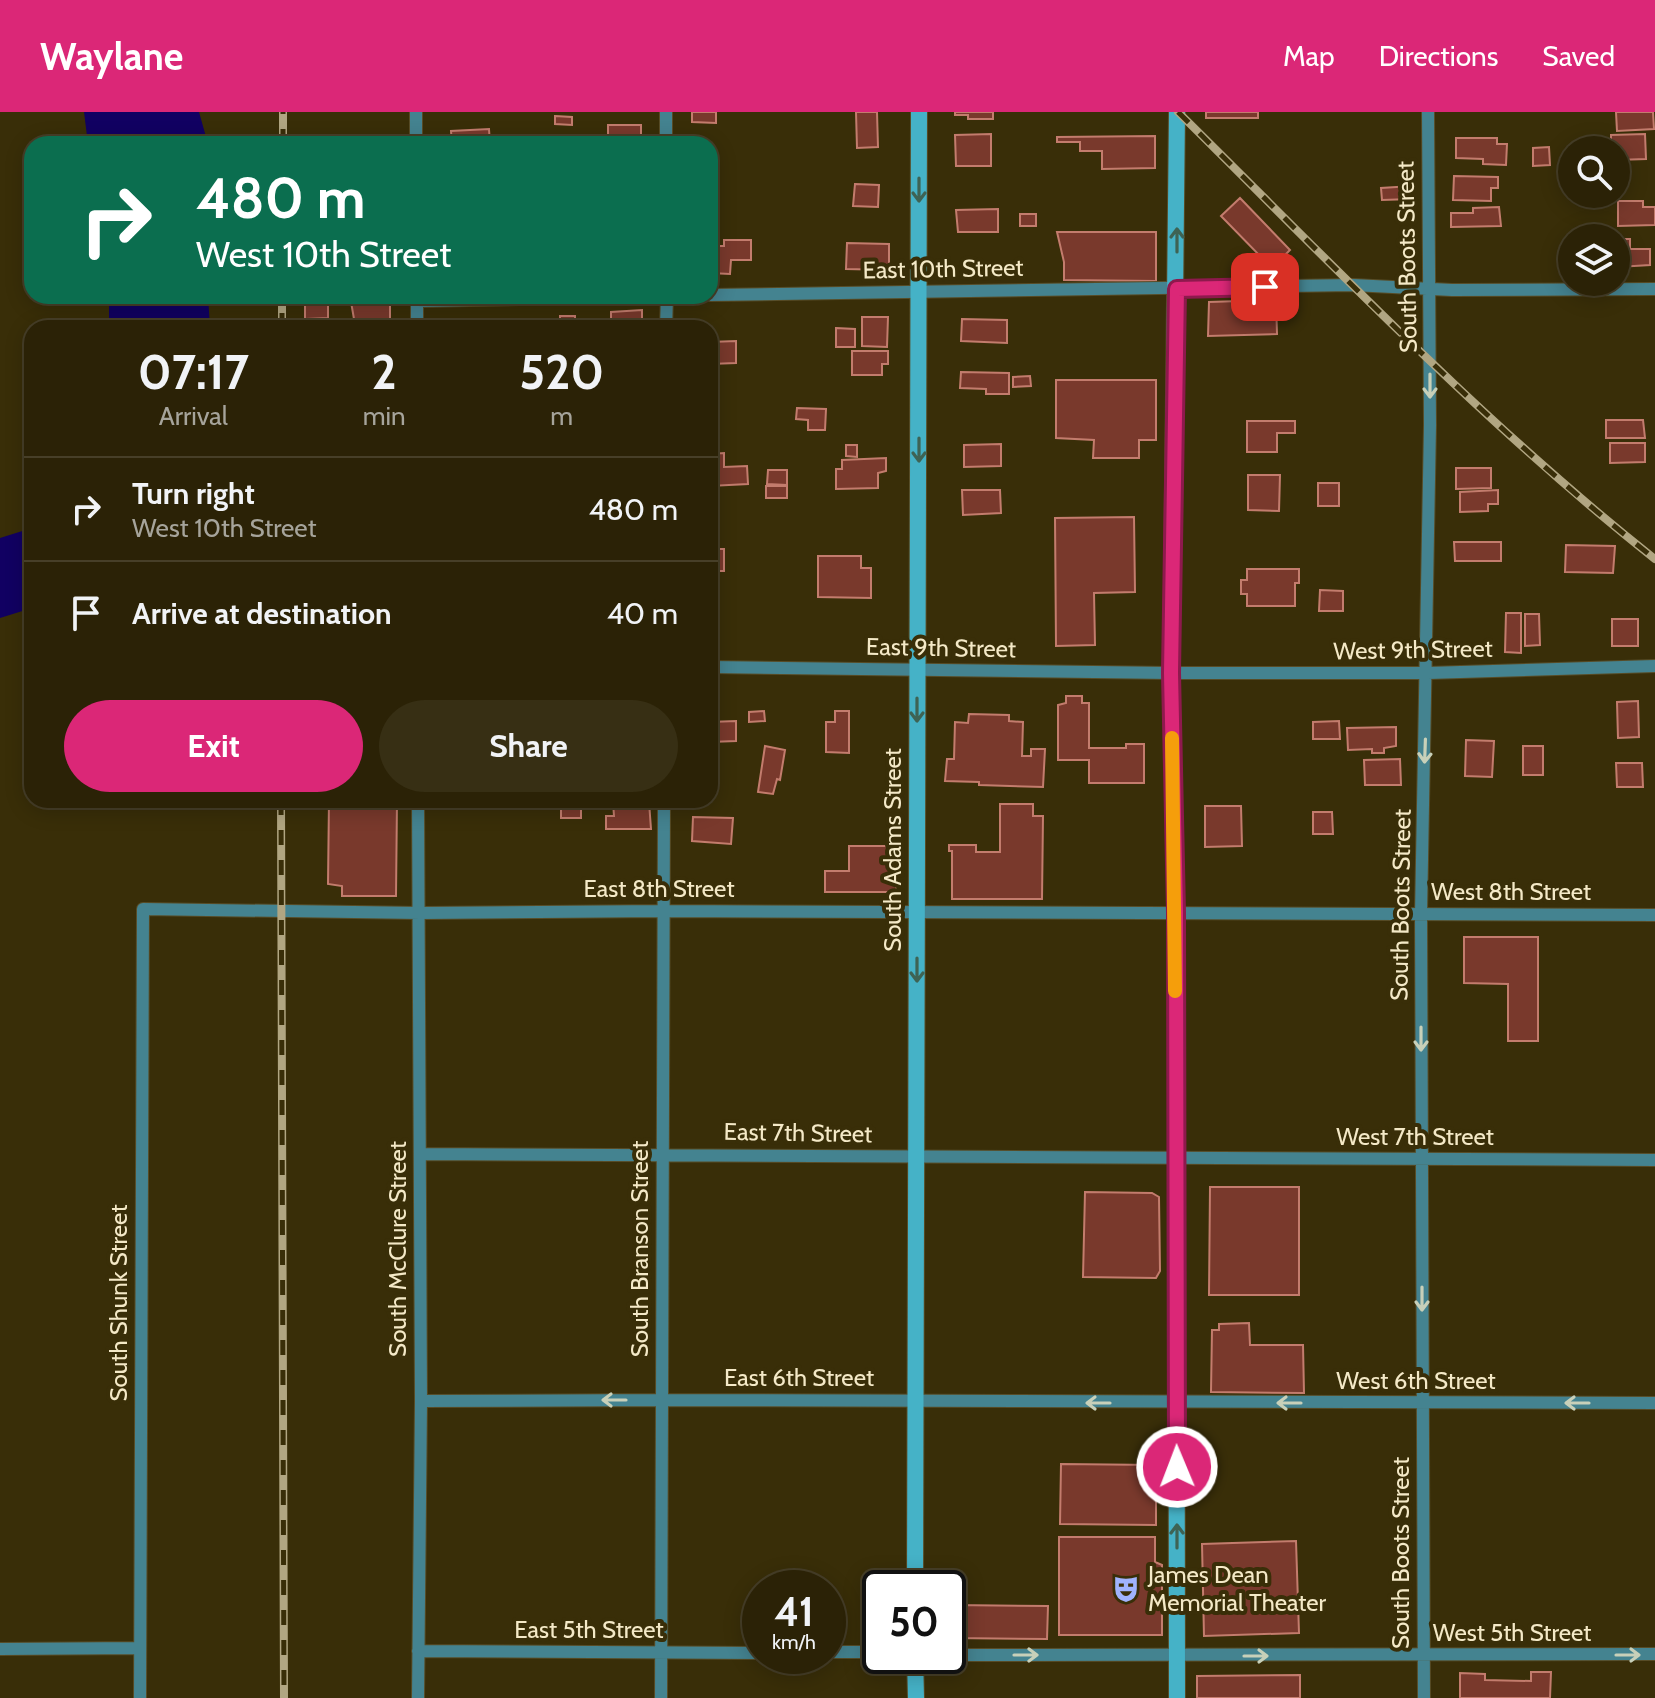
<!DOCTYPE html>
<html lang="en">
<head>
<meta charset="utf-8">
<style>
  :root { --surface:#2b2206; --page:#372f14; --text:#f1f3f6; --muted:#a6a49b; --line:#473f28; --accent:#db2777 }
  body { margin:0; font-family:Cabin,sans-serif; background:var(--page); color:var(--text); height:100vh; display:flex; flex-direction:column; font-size:30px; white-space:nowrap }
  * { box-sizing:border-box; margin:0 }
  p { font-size:26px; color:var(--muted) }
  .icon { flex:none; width:44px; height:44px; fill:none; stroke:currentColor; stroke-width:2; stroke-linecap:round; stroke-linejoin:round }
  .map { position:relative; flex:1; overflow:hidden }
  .side { position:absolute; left:24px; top:208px; width:694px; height:488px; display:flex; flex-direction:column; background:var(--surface); border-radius:24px; box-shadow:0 4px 20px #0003,0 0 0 2px var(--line) }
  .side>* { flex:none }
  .guide { position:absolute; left:24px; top:24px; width:694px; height:168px; border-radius:24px; box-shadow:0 4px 20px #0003,0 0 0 2px var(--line); background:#0b6e4f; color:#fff; overflow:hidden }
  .controls { position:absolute; left:1558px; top:24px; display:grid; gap:16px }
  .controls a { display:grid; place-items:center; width:72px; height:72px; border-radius:50%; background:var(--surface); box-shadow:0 4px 20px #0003,0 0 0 2px var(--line); font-size:40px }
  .speed { position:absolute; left:742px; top:1458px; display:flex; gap:16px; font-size:40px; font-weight:700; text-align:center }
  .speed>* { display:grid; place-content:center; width:104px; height:104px; border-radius:50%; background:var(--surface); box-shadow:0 4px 20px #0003,0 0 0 2px var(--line); line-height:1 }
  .speed small { font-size:20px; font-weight:400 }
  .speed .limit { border:4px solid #111; border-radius:12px; background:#fff; color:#111 }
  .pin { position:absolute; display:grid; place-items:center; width:68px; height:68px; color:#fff; margin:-34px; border-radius:16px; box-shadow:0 4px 12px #0006 }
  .me { position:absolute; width:88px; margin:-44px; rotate:359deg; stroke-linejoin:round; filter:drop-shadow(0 0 6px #0008) }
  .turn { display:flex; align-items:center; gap:28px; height:168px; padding:0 40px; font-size:36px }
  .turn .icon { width:104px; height:104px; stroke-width:2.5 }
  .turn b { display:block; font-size:56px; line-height:68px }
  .eta { display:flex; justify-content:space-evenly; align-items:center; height:136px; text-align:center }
  .eta b { font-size:48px; font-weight:700; line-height:56px }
  .cta { display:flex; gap:16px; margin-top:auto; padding:16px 40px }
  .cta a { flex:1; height:92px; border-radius:48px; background:var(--accent); color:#fff; font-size:32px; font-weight:700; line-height:92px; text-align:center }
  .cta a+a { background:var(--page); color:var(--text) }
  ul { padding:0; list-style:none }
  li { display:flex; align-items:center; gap:24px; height:104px; padding:0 40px; border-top:2px solid var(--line) }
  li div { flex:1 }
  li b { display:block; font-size:30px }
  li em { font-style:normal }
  header { display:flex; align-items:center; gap:48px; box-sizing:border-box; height:112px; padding:0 40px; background:var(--accent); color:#fff }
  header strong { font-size:38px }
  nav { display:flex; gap:44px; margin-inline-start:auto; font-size:28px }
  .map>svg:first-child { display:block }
</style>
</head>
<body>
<header>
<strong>Waylane</strong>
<nav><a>Map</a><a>Directions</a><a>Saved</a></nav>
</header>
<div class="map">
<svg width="1655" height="1586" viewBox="0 0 1655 1586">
  <rect width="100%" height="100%" fill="#392e08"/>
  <!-- water -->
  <path fill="#110062" d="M84 0H199L208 32H88Z
    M109 184H208L210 216H109Z
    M32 416V496L0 506V426Z"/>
  <!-- building -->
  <path fill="#79392c" stroke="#c37c6d" stroke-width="2" d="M692 0H716V11L692 10Z
    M856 0H877L878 35 857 36Z
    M955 0H993V7H968V3H955Z
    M1206 0H1258V6H1206Z
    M1616 0H1653L1654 17 1617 19Z
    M555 4 572 5V13L555 12Z
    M608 13H641V30L608 29Z
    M489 17 490 32H452L451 19Z
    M991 22V54H956L955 23Z
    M1645 22 1646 47 1616 48V38H1611V23Z
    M1155 24V56L1102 57V39H1080V30H1057V25Z
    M1456 26H1497V32H1507L1506 53 1483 52V47L1456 46Z
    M1549 35 1550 53 1533 54V36Z
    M1454 64 1498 65V76H1491V89L1453 88Z
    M855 72 879 73 878 95 853 94Z
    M1412 74V87L1382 88 1381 76Z
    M1240 86 1290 138 1276 152 1268 143 1263 147 1221 104Z
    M1618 89H1643V95H1655V113L1618 114Z
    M1499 95 1501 114 1451 115V101H1473V96Z
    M998 97V120H958L956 98Z
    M1020 102H1036V114H1020Z
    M1057 120H1156V169L1064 168V150Z
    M1618 127H1630V137H1650V153L1618 155Z
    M724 128H751V148H731L730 162 710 161V134H724Z
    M847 131 889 132V158L846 157Z
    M305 184H328V206L305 207Z
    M350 184H390V207H354Z
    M1276 188 1277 222 1208 224 1209 190Z
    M642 198V216H611V200Z
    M560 204H575V216H560Z
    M862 205H888L887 235 862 234Z
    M544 207V216H521V208Z
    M962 207 1007 208V231L961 229Z
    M836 216 855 217V235H836Z
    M736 229V251L710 252V230Z
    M852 239H888V252H882V263H852Z
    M961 260 1009 261V282H986V277L960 276Z
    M1030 264 1031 274 1013 275V265Z
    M1056 268H1156V328H1139V346H1093L1094 328 1056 326Z
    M797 296 826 297 825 318H808V308L796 307Z
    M1606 308H1643L1645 326H1606Z
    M1247 309H1295V321H1277V340H1247Z
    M1610 331H1645V350L1610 351Z
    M1001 332V354L964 355V333Z
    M846 333H857V345L846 344Z
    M724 341V355L747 354 748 372 710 374V342Z
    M886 346V359L878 361V376L836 377V357H842V348Z
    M1456 356H1491V376L1456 377Z
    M768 358H787V373L767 372Z
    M1248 363H1280L1279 399 1248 398Z
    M1318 371H1339V394H1318Z
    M766 374H787V386H766Z
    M962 378H1000L1001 401 963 403Z
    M1498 378V392H1488V399L1460 400V380Z
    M1134 405 1135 480 1094 481 1095 533 1056 534 1055 406Z
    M1454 430H1501V449H1455Z
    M1566 433 1615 434 1613 461 1565 460Z
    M710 437H724V459H710Z
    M818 444H861V456H871V486L818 485Z
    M1247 457H1299V471H1295V494H1247V482H1241V468H1247Z
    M1320 478 1343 479V499H1319Z
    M1506 501H1521V541L1505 540Z
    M1525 502H1539L1540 533 1525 534Z
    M1612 507H1638V534H1612Z
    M710 582 717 583V608H710Z
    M1066 584H1082V591H1089V636H1126V632H1144V671H1089V648H1058V593L1066 591Z
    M1638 589 1639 625 1618 626 1617 590Z
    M764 599 765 609 749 610V600Z
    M835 599H849V641L826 640V610H835Z
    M969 602 1009 603V609L1023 610 1022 644H1031V637H1045L1043 675 979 673V670L945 669 947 647H954L955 610 968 611Z
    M736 609V629L710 630V610Z
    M1339 609 1340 627H1313V610Z
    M1396 615V634L1384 636V641H1372V637L1348 638 1347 616Z
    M1466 628 1494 629 1492 665 1465 664Z
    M765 634 785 638 780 668 777 667 773 682 758 680Z
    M1523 634H1543V663H1523Z
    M1400 647 1401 673H1365L1364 648Z
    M1616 651H1642L1643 675H1617Z
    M329 688H397L396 784H342V774L328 772Z
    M613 690H649L651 717H606V704H614Z
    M561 691H581V706H561Z
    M1000 692H1033V704H1043L1042 787H952V739H949V733H976V740H1000Z
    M1205 694H1241L1242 734 1205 735Z
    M1313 700H1332L1333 722H1313Z
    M693 705 733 706 731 732 692 729Z
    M849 734H896V780H825V759H849Z
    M1464 825H1538V929H1508V872L1464 871Z
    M1210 1075H1299V1183H1209Z
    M1085 1080 1152 1081 1159 1085 1160 1159 1156 1166 1083 1165Z
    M1249 1211 1250 1233H1303L1304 1281 1211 1280 1212 1218H1219V1212Z
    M1061 1352 1156 1353V1413L1060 1412Z
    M1059 1425H1155V1450L1162 1453V1523H1059Z
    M1296 1429 1299 1521 1204 1524 1202 1432Z
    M952 1493 1048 1494 1047 1527 952 1526Z
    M1531 1560H1551L1550 1586H1460V1561L1485 1562V1568L1531 1569Z
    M1300 1563V1586H1197V1564Z"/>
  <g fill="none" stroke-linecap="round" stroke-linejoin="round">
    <!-- street casing -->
    <g stroke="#574c27" stroke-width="14">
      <path id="street" d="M416 0V32
        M666 0V32
        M710 183 1353 173 1452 178 1655 177
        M417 189 666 184
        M417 216V184
        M666 216 667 184
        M710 555 1171 561H1428L1655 554
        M420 1042 1655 1048
        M421 1289 662 1288 1655 1291
        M0 1537 140 1536
        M418 1539 760 1541
        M828 1540H872
        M948 1543 1655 1542
        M140 1586 143 797 420 801 663 799 1655 803
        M418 1586 421 1289 418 688
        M661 1586 664 688
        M1424 1586 1421 802 1430 313 1428 0"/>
    </g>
    <!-- secondary casing -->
    <g stroke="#574c27" stroke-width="18">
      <path id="secondary" d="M915 1476 919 0
        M915 1544 916 1586
        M1177 1586 1176 800 1171 561 1177 0"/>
    </g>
    <!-- street -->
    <use href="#street" stroke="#448390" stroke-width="12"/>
    <!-- secondary -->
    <use href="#secondary" stroke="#45b2c7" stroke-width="16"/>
    <!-- rail casing -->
    <g stroke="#b1a682" stroke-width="8">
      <path id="rail" d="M1178 0C1333 153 1484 312 1655 447
        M283 32V0
        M282 216V184
        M281 688 284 1586"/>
    </g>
    <!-- rail -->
    <use href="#rail" stroke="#392e08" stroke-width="5" stroke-dasharray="15" stroke-linecap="butt"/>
  </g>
  <!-- one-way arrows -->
  <defs><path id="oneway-shaft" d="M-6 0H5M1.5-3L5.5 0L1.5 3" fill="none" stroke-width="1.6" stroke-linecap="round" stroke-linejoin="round" transform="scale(2)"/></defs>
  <g stroke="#3e6354">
    <use href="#oneway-shaft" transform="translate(919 78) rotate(90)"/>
    <use href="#oneway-shaft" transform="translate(1177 128) rotate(-90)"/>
    <use href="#oneway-shaft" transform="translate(919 338) rotate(90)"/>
    <use href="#oneway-shaft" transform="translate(917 598) rotate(90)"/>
    <use href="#oneway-shaft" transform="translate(917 858) rotate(90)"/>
    <use href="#oneway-shaft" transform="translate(1177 1424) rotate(-90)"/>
  </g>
  <g stroke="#c8d0b9">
    <use href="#oneway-shaft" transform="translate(1430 274) rotate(90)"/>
    <use href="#oneway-shaft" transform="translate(1425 639) rotate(92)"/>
    <use href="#oneway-shaft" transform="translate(1421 927) rotate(90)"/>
    <use href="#oneway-shaft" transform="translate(1422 1187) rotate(90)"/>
    <use href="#oneway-shaft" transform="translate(614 1288) rotate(180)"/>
    <use href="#oneway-shaft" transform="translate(1098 1291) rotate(-180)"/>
    <use href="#oneway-shaft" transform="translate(1289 1291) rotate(180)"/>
    <use href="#oneway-shaft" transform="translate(1577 1291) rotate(180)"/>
    <use href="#oneway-shaft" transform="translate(1026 1543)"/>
    <use href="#oneway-shaft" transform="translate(1628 1543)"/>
    <use href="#oneway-shaft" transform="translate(1256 1544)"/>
  </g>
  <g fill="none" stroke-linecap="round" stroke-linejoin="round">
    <!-- route casing -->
    <g stroke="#8e194d" stroke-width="20">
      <path id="route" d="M1177 1355 1176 800 1171 561 1177 177 1265 175"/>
    </g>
    <!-- route -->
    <use href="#route" stroke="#db2777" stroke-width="14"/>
    <!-- slow -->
    <path stroke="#f59e0b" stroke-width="14" d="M1172 626 1175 879"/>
  </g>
  <!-- icons -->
  <defs>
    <g id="theatre-bare" transform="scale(2.16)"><path d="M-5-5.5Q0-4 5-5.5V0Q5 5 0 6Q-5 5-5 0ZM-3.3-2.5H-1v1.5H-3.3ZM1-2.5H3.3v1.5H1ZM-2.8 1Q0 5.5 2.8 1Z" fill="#a0b3fd" stroke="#392e08" stroke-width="2.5" paint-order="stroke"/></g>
  </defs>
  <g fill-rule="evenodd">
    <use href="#theatre-bare" x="1126" y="1477"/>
  </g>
  <g text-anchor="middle" stroke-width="8" stroke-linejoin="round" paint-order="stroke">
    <!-- street labels -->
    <g font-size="24" fill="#f4e9c7" stroke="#392e08">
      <text transform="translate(1407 145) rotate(-91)" y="8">South Boots Street</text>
      <text transform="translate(943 157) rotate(-1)" y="8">East 10th Street</text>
      <text transform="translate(941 536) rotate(1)" y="8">East 9th Street</text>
      <text transform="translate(1413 538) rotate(-1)" y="8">West 9th Street</text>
      <text transform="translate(893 738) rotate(-90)" y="8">South Adams Street</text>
      <text x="659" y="785">East 8th Street</text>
      <text x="1511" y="788">West 8th Street</text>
      <text transform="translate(1401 793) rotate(-89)" y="8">South Boots Street</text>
      <text transform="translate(798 1021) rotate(1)" y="8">East 7th Street</text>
      <text x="1415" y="1033">West 7th Street</text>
      <text transform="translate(398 1137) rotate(-90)" y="8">South McClure Street</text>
      <text transform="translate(640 1137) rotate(-90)" y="8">South Branson Street</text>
      <text transform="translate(119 1191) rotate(-90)" y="8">South Shunk Street</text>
      <text x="799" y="1274">East 6th Street</text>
      <text x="1416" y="1277">West 6th Street</text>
      <text transform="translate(1401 1441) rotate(-90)" y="8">South Boots Street</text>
      <text x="589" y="1526">East 5th Street</text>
      <text x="1512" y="1529">West 5th Street</text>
    </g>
    <!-- poi labels -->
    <g font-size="24" fill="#f4e9c7" stroke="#392e08" text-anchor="start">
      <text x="1148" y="1471">James Dean<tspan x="1148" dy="28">Memorial Theater</tspan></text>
    </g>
  </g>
</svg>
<div class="controls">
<a><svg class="icon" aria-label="search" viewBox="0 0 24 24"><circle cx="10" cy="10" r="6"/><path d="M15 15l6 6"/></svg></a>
<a><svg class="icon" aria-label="layers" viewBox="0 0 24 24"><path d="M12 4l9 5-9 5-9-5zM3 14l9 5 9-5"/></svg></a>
</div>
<div class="speed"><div>41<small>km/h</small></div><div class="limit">50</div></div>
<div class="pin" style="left:1265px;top:175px;background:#d93025"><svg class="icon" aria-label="arrive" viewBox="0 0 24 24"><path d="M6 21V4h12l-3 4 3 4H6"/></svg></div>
<svg class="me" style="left:1177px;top:1355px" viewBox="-20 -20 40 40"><circle r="17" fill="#db2777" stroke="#fff" stroke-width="3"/><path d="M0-11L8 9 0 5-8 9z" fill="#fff"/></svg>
<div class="guide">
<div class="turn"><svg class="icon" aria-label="right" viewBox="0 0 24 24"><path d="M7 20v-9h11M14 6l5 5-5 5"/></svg><div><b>480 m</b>West 10th Street</div></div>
</div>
<section class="side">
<div class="eta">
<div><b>07:17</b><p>Arrival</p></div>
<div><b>2</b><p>min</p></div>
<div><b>520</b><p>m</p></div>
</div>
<ul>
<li><svg class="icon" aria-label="right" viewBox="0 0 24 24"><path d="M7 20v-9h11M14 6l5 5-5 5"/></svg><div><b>Turn right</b><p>West 10th Street</p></div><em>480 m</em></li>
<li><svg class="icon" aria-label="arrive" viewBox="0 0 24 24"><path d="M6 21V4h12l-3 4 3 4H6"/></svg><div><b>Arrive at destination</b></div><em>40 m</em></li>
</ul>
<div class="cta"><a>Exit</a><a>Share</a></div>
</section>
</div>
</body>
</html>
